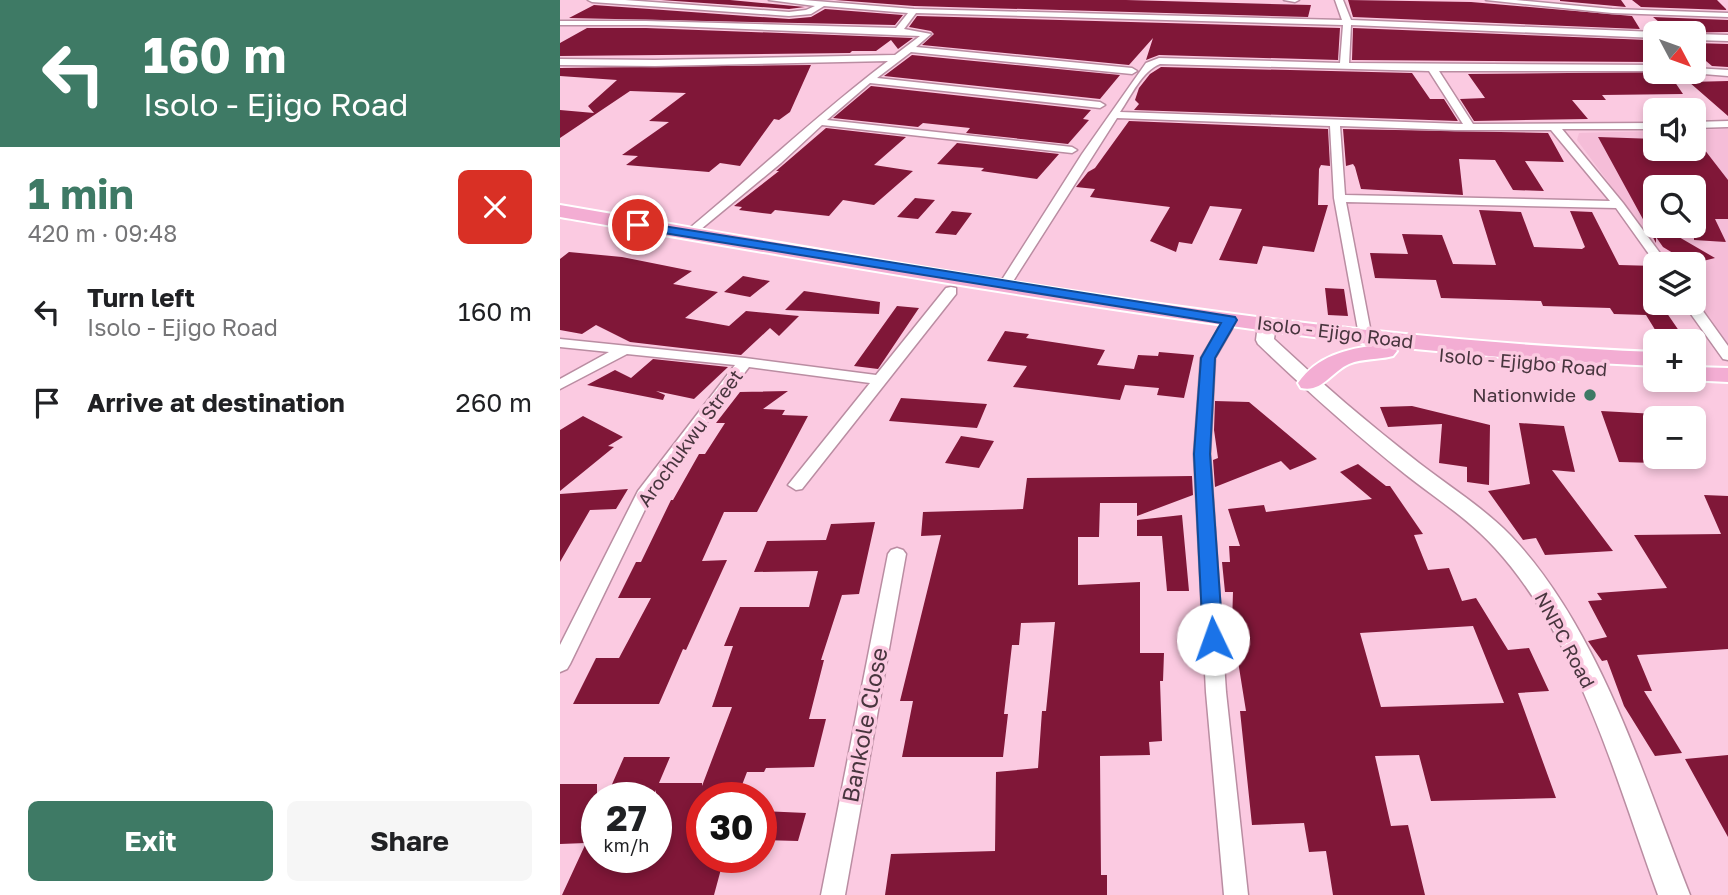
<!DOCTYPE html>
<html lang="en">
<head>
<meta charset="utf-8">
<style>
  :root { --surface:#fff; --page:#f6f6f6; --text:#202124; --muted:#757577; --accent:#3e7a65 }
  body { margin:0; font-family:"Golos Text",sans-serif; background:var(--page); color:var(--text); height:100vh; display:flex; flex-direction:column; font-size:26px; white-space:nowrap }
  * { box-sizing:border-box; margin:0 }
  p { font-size:23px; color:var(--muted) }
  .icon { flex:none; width:38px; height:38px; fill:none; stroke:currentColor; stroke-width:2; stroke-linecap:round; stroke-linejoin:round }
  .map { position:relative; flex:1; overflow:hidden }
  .sheet { display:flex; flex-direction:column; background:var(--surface); width:560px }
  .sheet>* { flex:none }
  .banner { background:#3e7a65; color:#fff; overflow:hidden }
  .needle { width:46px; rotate:131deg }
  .controls { position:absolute; left:1083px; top:21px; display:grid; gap:14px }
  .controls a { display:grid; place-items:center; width:63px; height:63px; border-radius:10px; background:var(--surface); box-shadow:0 4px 10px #0003; font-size:35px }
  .speed { position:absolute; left:21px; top:782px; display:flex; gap:14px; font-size:35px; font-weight:700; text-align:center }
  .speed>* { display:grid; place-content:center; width:91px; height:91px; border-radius:50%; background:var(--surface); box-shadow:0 4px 10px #0003; line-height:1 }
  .speed small { font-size:18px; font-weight:400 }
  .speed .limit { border:10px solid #d22; background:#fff; color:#111 }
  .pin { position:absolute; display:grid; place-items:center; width:60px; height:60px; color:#fff; margin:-30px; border:4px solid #fff; border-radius:50%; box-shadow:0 2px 7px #0007 }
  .me { position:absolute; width:77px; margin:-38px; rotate:357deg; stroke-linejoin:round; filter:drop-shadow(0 0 5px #0008) }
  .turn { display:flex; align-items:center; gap:24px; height:147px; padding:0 28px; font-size:32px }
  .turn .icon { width:91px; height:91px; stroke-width:2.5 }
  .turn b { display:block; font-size:49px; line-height:60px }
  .round { display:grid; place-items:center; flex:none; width:74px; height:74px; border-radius:10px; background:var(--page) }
  .overview { display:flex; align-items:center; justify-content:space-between; height:119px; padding:0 28px }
  h1 { font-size:42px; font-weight:700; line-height:52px; color:var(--accent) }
  .action { display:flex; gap:14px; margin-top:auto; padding:14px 28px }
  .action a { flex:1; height:80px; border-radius:10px; background:var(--accent); color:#fff; font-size:28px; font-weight:700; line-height:80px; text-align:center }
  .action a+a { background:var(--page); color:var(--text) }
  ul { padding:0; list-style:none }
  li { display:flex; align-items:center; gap:21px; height:91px; padding:0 28px }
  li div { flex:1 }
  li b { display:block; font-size:26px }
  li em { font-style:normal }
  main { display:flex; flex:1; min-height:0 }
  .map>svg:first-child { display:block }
</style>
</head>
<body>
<main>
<section class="sheet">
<div class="banner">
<div class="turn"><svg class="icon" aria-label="left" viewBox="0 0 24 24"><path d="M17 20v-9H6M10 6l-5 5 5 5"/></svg><div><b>160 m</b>Isolo - Ejigo Road</div></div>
</div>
<div class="overview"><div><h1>1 min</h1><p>420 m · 09:48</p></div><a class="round" style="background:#d93025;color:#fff"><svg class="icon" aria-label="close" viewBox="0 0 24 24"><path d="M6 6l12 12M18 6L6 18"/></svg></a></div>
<ul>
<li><svg class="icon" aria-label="left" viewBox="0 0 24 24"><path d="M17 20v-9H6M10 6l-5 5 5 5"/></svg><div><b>Turn left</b><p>Isolo - Ejigo Road</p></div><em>160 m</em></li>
<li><svg class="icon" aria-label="arrive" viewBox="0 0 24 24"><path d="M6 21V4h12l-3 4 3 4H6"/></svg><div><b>Arrive at destination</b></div><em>260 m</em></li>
</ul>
<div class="action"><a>Exit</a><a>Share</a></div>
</section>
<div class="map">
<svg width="1168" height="895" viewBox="0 0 1168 895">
  <rect width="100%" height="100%" fill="#fbcae1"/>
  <!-- built -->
  <path fill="#f5bdd8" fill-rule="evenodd" d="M1168 129V344L1134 298V264H1109L1017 140 1019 133 1095 131 1096 149H1134V130ZM1096 187H1134V226H1096Z"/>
  <!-- building -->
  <path fill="#801738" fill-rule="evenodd" d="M101 0H170L245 7 229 9Z
    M275 0H566L751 5 748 17 354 6Z
    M788 0 911 2 1072 16 1080 29 793 17Z
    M1000 0H1061L1066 7 1000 1Z
    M1072 0H1157L1167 10 1081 7Z
    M34 5 229 19 251 17 265 9 343 15 335 25 9 18Z
    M357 16 780 28 778 60 599 55 586 60 593 38 569 65 362 45 374 34 371 31 349 27Z
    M1093 17 1168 20V32L1112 33Z
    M27 28H86L353 38 338 49 331 40 316 51H292L290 53 0 56V43Z
    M793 28 1088 40 1096 52V62L792 60Z
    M1134 43 1168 44V67L1152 66 1134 51Z
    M352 55 560 75 540 99 324 76Z
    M251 65 230 112 219 120 214 119 180 166 160 163 149 172 66 165 78 156 62 155 109 122 89 121 126 93 70 91 0 138V110L34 113 28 106 57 80 0 76V68Z
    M601 67 852 73 870 99H884L898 121 574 110 579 104 575 100 579 88 590 74Z
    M1098 72H1108L1123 94 1042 95 1046 100H1012L1028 119 914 121 900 99 925 98 908 74Z
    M1168 81V116L1129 82Z
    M311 86 531 110 523 119 529 120 508 144 406 133 410 128 363 123 358 127 273 118Z
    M569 121 768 129 770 166 761 165 759 169 758 205H768L754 252 703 246 697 264 659 260 682 209 650 206 632 244 619 242 616 252 590 241 610 207 530 197 535 189 516 187 528 172 535 168Z
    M266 128 346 137 314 165 353 171 314 205 283 200 269 216 215 210 211 214 179 210 182 207 174 206 219 171H216Z
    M783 129 988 133 1004 162 965 161 984 191 953 190 935 160 899 159 903 195 801 189 795 167 793 164 786 166Z
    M1038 137 1096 139V149H1144L1168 180V219H1155L1166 242 1134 240V187H1096V226H1100L1155 258 1131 264 1103 247 1096 237V243Z
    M397 143 499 154 477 179 421 171 424 168 377 164Z
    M355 198 375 200 358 219 337 217Z
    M919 210 961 212 974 247 1022 249 1025 247 1010 211 1032 212 1059 265 1096 266V303H1100L1126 341H1102L1086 315 1054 314 1050 308 983 306 981 301 881 298 876 280 815 278 810 253 848 254 842 234 882 235 893 264 936 265Z
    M392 211 412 213 396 235 375 233Z
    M9 252 62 257 132 271 113 284 158 292 125 318 169 326 186 311 239 316 219 336 210 328 181 355 70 342 36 325 22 334 0 330V259Z
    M183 276 210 281 190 297 164 292Z
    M765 288 784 289 788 316 768 315Z
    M244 291 320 302 319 314 225 310Z
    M337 306 359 308 318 369 294 366Z
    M445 331 469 334 466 338 545 350 537 365 574 369 578 355 598 356 599 352 634 355 624 398 597 395 599 388 565 385 560 400 453 387 467 366 427 361Z
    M93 359 168 367 134 399 96 391 105 395 103 400 27 385 55 370 71 378Z
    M228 391 203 409 225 410 222 415 248 416 197 512H164L142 561 167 560 126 650 123 649 99 704H13L36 658H59L91 598H58L76 562H81L111 500H113L139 454H145L165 423H156L180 392Z
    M341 398 427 404 417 428 329 421Z
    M655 401 689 402 757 459 730 470 721 461 655 487 653 460 658 458 654 430Z
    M852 406 930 425 929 485 907 482V467L879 463 882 424 828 427 820 407Z
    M1041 411 1096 414V463L1059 462Z
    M23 416 63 437 48 446 54 447 0 491V430Z
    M959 423 1004 426 1015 472 992 470 1053 551 985 555 976 538 963 540 928 491 970 484Z
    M401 436 434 441 419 468 385 463Z
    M798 464 826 486H830L863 534 854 535 868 570 889 568 902 601 916 598 948 650 969 648 989 691 958 693 996 798 871 801 859 755 815 756 831 826 848 825 865 895H773L766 851 749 852 744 823 692 825 680 711H686L672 624 673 592H665L662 562H670L669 546H680L668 509 704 505 706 512 812 499 780 472ZM913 626 944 703 821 707 800 633Z
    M632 476 633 495 577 516V503H540L539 537H518V585L580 582V653H604L603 681H600L602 741 589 742 590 755 540 756 541 875H547V895H325L331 854 435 851 436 772 478 768 482 711H486L495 622 461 623 459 645H452L444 714H448L443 757H342L353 701H340L381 535 361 536 363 512 463 509 467 478Z
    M68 489 56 509 30 510 0 562V494Z
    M1144 495 1168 496V649L1077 655 1092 691H1084L1122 753 1095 756 1064 706 1047 660 1042 661 1028 641 1047 637 1028 601 1042 600 1037 593 1107 588 1074 535 1161 534Z
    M622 515 629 591H607L602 536H577V520Z
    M315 522 299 594 282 595 261 660H264L249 719H266L254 767 206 768 204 772H187L177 798H142V858H164L154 895H2L26 843 0 844V784H37V858H96V790L93 798H46L64 757H110L99 783H142V786L172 707H152L173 646H164L180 607H249L258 571 194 572 207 541 266 540 271 524Z
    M1168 755V837L1125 759Z
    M201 811 246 813 238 841 201 840Z"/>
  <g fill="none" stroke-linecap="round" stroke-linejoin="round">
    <!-- minor casing -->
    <g stroke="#ba8da2" stroke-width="3">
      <path id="minor" d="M28 0H65L229 12 246 10 255 6 209 0H243L354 9 782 20 775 0H783L791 20 1096 32 1099 33H1096V38L791 25 789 63 1096 65V71H879L913 124 1096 123V129H1002L1063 203 1108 264H1096L1056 208 786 202 812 338 805 342 800 341 774 198 770 126 557 118 450 286 449 289H439L438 286 522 154 586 63 599 58 780 63 783 25 356 13 344 29 371 34 356 47 572 68 577 71 572 74 351 52 317 78 540 102 545 105 540 108 310 83 267 120 512 147 517 150 512 153 262 125 221 163 129 239 123 235 125 232C193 176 259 113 328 61L95 66 0 65V59L95 60 335 55 360 36 86 25H0V21H86L336 28 348 13 264 6 251 14 229 16 32 2ZM600 64 869 71 903 124 560 112C571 96 582 71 600 64ZM780 126 895 130H991L1050 201 785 195Z
        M724 0H739L735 2Z
        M926 0H956L1052 9 1168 13V17L1052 13Z
        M1134 34 1168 35V41L1134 40Z
        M1134 68 1168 70V76L1131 73 1134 72Z
        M1168 121V127L1134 128V122Z
        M391 287 396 288V294L242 489 236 490 228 485 310 383 189 367 93 493 10 664 7 669 0 672V645L78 491 175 365 67 354 0 389V379L49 352 0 347V339L185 358 316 375 386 288Z
        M1135 300 1168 346V360L1163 359 1123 303H1134Z
        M670 316 677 320 655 358 650 454 666 692 688 895H664L646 692 634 454 641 358 665 317Z
        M337 548 343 550 346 554 285 895H261L328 554 331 550Z"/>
    </g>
    <!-- tertiary casing -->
    <g stroke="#ba8da2" stroke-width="3">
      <path id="tertiary" d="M707 320 716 325 714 339C761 383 809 424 859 463 890 487 924 508 951 536 1040 630 1083 776 1130 895H1098C1056 780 1019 640 935 548 909 519 875 498 845 474 794 433 745 389 698 344L696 340 698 325Z"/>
    </g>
    <!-- primary casing -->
    <g stroke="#fff" stroke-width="4">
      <path id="primary" d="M0 205C363 267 727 337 1096 352V366L961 359 834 347 837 351 833 356C819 360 803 358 789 364 771 372 762 393 741 388L738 383C757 356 786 349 817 345 543 312 272 264 0 217Z
        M1134 367 1168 368V382L1128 380H1134Z"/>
    </g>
    <!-- minor -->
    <use href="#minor" fill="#fff" fill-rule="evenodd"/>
    <!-- tertiary -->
    <use href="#tertiary" fill="#fff" fill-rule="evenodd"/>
    <!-- primary -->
    <use href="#primary" fill="#f3add3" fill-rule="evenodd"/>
  </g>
  <!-- route -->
  <path fill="#1a73e8" stroke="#114b97" stroke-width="2" d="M78 222 675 317 677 320 655 358 650 454 663 639 660 645 653 647 646 645 643 639 634 454 641 358 661 323 73 228 72 225Z"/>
  <!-- markers -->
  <circle fill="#3e7a65" stroke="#fbcae1" stroke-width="2.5" cx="1030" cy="395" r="7"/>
  <g text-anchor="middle" stroke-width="7" stroke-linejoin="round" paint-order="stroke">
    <!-- street labels -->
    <g font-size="19" fill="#48353e" stroke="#fbcae1">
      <text transform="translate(775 332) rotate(7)" y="7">Isolo - Ejigo Road</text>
      <text transform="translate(963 362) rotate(5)" y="7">Isolo - Ejigbo Road</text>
      <text transform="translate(130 438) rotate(-54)" y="7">Arochukwu Street</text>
      <text transform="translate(1005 640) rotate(62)" y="7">NNPC Road</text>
    </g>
    <!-- poi labels -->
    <g font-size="19" fill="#48353e" stroke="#fbcae1" text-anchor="end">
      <text x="1016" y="402">Nationwide</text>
    </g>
    <!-- near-street labels -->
    <g font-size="23" fill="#48353e" stroke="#fbcae1">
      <text transform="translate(305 725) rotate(-79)" y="8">Bankole Close</text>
    </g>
  </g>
</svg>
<div class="controls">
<a><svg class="needle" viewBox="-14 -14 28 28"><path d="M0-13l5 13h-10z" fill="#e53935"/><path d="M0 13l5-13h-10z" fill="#757577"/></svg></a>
<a><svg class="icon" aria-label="sound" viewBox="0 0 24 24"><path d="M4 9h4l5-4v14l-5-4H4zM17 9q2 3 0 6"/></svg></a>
<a><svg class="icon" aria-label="search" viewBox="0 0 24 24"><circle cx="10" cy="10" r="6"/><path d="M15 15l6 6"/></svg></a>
<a><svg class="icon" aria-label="layers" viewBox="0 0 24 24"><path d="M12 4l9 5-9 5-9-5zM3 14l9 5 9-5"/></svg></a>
<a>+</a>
<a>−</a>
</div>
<div class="speed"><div>27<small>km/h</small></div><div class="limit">30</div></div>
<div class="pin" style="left:78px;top:225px;background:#d93025"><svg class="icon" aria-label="arrive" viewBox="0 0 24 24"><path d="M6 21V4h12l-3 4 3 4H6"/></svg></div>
<svg class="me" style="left:653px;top:639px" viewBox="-20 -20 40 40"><circle r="19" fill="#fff"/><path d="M0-13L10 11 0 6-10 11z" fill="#1a73e8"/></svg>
</div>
</main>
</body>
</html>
